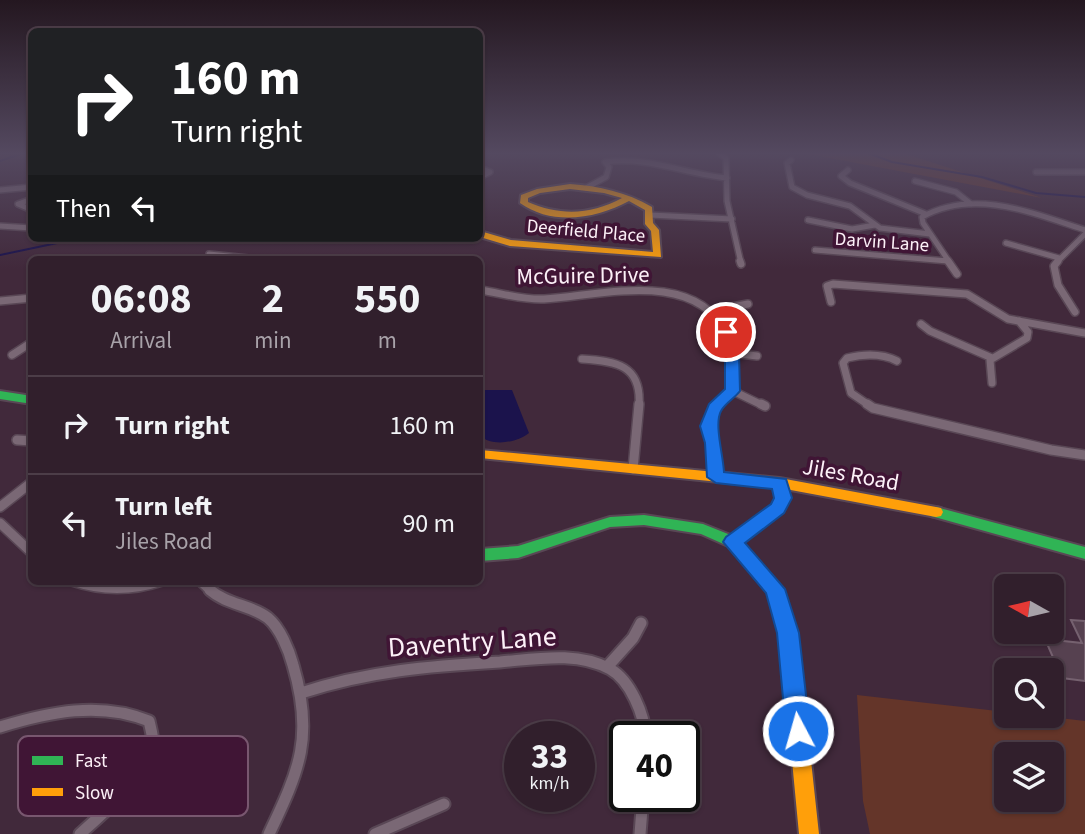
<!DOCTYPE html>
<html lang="en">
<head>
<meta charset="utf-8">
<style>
  :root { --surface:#311f2c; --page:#392734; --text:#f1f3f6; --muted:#a8a2a9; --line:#4c3d48 }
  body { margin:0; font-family:"Source Sans 3",sans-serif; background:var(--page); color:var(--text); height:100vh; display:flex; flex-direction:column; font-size:26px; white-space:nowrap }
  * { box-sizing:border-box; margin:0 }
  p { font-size:23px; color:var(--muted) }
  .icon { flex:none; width:38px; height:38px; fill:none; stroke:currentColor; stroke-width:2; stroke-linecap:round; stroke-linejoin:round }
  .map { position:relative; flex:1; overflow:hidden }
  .side { position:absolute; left:28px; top:256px; width:455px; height:329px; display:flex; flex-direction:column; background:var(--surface); border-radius:10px; box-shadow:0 2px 5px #0004,0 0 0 2px var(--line) }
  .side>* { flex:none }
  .top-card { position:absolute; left:28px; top:28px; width:455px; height:214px; border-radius:10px; box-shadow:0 2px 5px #0004,0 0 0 2px var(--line); background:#202124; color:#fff; overflow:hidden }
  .needle { width:46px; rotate:278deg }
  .fabs { position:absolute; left:994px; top:574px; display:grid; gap:14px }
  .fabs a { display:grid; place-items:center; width:70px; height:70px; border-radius:10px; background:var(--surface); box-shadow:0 2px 5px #0004,0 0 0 2px var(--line); font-size:35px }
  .speed { position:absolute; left:504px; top:721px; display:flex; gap:14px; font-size:35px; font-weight:700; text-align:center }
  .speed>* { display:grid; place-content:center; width:91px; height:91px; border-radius:50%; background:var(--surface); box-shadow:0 2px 5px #0004,0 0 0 2px var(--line); line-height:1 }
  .speed small { font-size:18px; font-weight:400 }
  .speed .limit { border:4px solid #111; border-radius:10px; background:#fff; color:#111 }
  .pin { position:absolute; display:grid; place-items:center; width:60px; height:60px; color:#fff; margin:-30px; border:4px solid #fff; border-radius:50%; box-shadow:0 2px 7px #0007 }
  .me { position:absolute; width:77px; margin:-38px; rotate:354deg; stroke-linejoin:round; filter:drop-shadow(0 0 5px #0008) }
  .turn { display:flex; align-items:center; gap:24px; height:147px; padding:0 28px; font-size:32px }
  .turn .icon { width:91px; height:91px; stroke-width:2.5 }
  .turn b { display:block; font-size:49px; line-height:60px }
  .then { display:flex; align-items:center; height:66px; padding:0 28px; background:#0003; gap:14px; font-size:26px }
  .eta { display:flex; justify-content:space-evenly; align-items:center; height:119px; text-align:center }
  .eta b { font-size:42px; font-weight:700; line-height:49px }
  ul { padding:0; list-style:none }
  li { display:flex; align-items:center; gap:21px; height:98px; padding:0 28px; border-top:2px solid var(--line) }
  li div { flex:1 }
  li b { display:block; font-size:26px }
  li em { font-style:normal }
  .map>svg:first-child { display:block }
</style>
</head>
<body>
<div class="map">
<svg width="1085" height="834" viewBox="0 0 1085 834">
  <rect width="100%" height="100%" fill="#41293b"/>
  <!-- green -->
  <path fill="#643529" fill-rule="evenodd" d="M803 153H903L1042 198Z
    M857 695 1006 712V716H1042L1085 721V834H870L863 801ZM1006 754H1052V800H1006Z"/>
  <!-- water -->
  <path fill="#1b134c" d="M480 390H512L529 433C517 443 490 447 480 435Z"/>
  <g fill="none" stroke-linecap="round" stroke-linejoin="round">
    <!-- stream -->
    <path stroke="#1b134c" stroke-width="2" d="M491 153H521
      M868 153 892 162 982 177 1036 193 1085 197
      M0 161 23 153
      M0 255 81 238"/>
  </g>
  <!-- building -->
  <path fill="#564150" stroke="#75616f" stroke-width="2" d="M1071 620 1085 621V681L1062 678 1045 639 1082 643Z"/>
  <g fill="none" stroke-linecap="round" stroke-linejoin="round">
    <!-- street-far3 casing -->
    <g stroke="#594755" stroke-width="8">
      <path id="street-far3" d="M719 153 726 158 727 201 741 263
        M791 160 787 163 792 187 807 195 850 206 880 228 930 234
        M480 168 490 172 480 177
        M848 170 841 176 850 183 926 214
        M1036 172H1085
        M915 181 956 192 971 204
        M586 188 606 177 609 167 605 162C648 156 685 174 727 178
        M0 190 32 187
        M32 199 18 204 32 210
        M650 215 732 219
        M808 220 852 229 875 225
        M0 226 32 228
        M1006 243 1059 258
        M815 250 948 261
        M209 254 257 259
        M950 263 923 223 922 217C974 188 1033 213 1085 230
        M1056 263 1085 234"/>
    </g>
    <!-- street-far2 casing -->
    <g stroke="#594755" stroke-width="10">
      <path id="street-far2" d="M740 261 741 264
        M948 261 957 274
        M1058 261 1054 266 1058 285 1075 312
        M480 290C501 293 522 300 544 299 600 296 694 268 726 333 735 350 733 373 733 391L716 406
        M0 301 32 298
        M831 302 827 286 833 284 967 294 1008 319 1085 333
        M711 311 748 304
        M921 324 930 331 992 358
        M732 353 757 356
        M12 355 32 342
        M582 359C616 361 642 365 639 406
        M992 383 990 360 1027 338 1028 332 1019 321
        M733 391 764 406
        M870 406 851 393 843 363 847 358C864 354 881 353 897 361"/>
    </g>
    <!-- street-far1 casing -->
    <g stroke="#594755" stroke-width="12">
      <path id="street-far1" d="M761 404 765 406
        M867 404 873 408 1051 450 1085 455
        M17 440 32 441
        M633 469 639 404
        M716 477C715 466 716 453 714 442 710 426 705 417 718 404
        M0 507 32 482
        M0 523 32 553
        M733 542 778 508 783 498 780 483
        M72 581C102 591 132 591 162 581
        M200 581 212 592"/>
    </g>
    <!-- street casing -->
    <g stroke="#594755" stroke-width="15">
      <path id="street" d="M210 590C227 605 252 605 268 618 280 628 289 650 293 665 314 736 300 769 269 834
        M607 667 633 638 641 623
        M301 693C368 671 430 666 500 662 536 659 577 651 610 669 630 680 645 715 645 737
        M0 727C49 712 100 701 149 721 151 730 154 739 153 749 148 778 101 814 80 834
        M375 834 444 804
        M640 834 643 796"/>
    </g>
    <!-- fast casing -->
    <g stroke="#594755" stroke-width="4">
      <path id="fast" d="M0 391 32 396V404L0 399Z
        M936 507 1085 547V559L931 516 929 512 931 508Z
        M644 515 703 524 738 538 783 589 796 633 803 687 800 693 794 695 788 693 785 687 780 633 768 592 728 546 701 534 644 525 610 527 518 558 480 561V549L518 546 610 517Z"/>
    </g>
    <!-- slow casing -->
    <g stroke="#594755" stroke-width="4">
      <path id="slow" d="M570 184C599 186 626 192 652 207L653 223 659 230 661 257 510 246 480 237V231L511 240 653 252 651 231 645 224V210L629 201C596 219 552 226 520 203L521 195 537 189ZM570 189 604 193 622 198C591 215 560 216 528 202V198L540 193Z
        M480 450 780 478 936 507 941 508 943 512 941 516 936 517 780 488 480 458Z
        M794 679 800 681 803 687 819 834H799L785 687 788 681Z"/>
    </g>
    <!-- street-far3 -->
    <use href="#street-far3" stroke="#7a6875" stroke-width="5"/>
    <!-- street-far2 -->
    <use href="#street-far2" stroke="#7a6875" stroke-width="7"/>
    <!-- street-far1 -->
    <use href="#street-far1" stroke="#7a6875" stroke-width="9"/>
    <!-- street -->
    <use href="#street" stroke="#7a6875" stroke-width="11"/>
    <!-- fast -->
    <use href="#fast" fill="#30b455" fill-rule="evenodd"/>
    <!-- slow -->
    <use href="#slow" fill="#ff9f0a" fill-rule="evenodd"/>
  </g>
  <!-- sky -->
  <linearGradient id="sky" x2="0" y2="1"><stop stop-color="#241720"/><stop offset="0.57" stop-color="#544960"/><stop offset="1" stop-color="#544960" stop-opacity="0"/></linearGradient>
  <rect width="1085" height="269" fill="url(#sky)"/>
  <!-- route -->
  <path fill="#1a73e8" stroke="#114b97" stroke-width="2" d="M726 328 733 332 739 354 740 391C735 398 725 403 721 411 714 424 723 454 724 472L786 479 792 498 784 513 745 543 785 589 799 633 810 731 807 740 798 743 790 740 786 731 777 633 766 593 723 542 726 537 771 504 774 498 772 489 716 483 707 477 705 443 700 426 709 404 725 389V354L719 332Z"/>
  <g text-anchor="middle" stroke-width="7" stroke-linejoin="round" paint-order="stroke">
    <!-- far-street labels -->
    <g font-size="19" fill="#fcf0f7" stroke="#401535">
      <text transform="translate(586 230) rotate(5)" y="7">Deerfield Place</text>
      <text transform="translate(882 241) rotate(4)" y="7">Darvin Lane</text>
    </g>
    <!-- street labels -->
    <g font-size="23" fill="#fcf0f7" stroke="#401535">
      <text transform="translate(583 275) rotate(-1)" y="8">McGuire Drive</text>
      <text transform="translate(851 474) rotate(10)" y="8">Jiles Road</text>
    </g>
    <!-- near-street labels -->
    <g font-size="28" fill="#fcf0f7" stroke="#401535">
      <text transform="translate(472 641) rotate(-4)" y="10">Daventry Lane</text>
    </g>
  </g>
  <!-- legend -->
  <rect x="18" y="736" width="230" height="80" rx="10" fill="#401535" stroke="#78576f" stroke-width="2"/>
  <rect x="32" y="756" width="31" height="9" fill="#30b455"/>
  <rect x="32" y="788" width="31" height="8" fill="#ff9f0a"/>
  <g font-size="19" fill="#fcf0f7">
    <text x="75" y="767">Fast</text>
    <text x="75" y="799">Slow</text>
  </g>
</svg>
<div class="fabs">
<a><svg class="needle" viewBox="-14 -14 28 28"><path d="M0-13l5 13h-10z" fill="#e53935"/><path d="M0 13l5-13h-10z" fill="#a8a2a9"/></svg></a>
<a><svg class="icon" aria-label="search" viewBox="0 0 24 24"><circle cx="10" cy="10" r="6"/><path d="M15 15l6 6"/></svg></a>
<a><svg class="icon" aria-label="layers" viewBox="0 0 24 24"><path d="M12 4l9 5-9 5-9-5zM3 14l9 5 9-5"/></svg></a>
</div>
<div class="speed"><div>33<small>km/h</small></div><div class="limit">40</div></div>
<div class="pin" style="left:726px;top:332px;background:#d93025"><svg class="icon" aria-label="arrive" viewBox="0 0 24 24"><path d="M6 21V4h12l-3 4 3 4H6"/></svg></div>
<svg class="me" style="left:798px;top:731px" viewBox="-20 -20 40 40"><circle r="17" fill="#1a73e8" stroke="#fff" stroke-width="3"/><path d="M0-11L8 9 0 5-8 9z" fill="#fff"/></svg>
<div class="top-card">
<div class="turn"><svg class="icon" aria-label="right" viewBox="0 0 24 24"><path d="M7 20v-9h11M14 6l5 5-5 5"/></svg><div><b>160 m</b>Turn right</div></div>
<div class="then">Then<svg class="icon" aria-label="left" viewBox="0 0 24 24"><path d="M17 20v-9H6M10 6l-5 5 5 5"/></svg></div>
</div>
<section class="side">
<div class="eta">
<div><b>06:08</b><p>Arrival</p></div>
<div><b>2</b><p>min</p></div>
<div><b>550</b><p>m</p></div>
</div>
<ul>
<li><svg class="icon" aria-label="right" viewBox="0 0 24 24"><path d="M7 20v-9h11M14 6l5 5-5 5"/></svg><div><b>Turn right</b></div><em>160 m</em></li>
<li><svg class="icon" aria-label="left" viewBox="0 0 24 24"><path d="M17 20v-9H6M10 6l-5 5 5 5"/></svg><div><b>Turn left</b><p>Jiles Road</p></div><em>90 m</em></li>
</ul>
</section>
</div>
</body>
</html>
